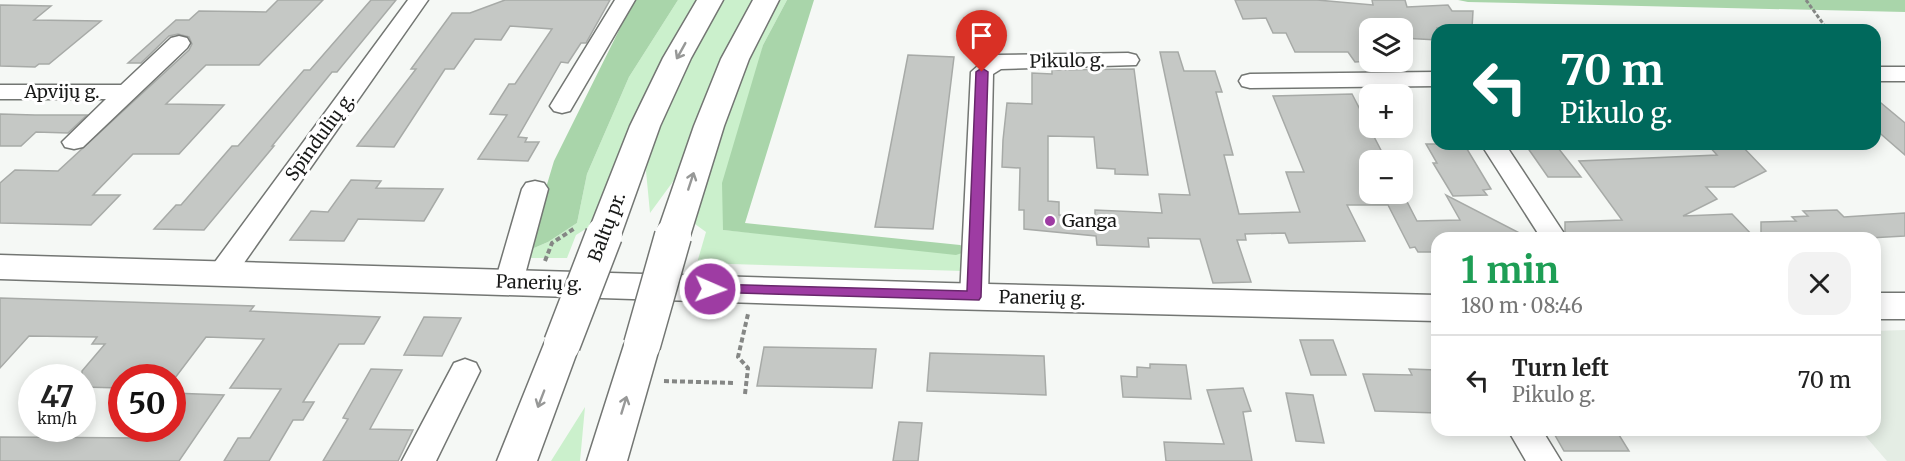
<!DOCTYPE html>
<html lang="en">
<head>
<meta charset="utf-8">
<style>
  :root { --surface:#fff; --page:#f2f2f2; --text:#222; --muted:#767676; --line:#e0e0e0 }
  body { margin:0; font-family:Merriweather,serif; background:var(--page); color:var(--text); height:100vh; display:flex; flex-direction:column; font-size:22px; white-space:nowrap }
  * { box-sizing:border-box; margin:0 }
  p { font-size:20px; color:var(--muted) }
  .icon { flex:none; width:33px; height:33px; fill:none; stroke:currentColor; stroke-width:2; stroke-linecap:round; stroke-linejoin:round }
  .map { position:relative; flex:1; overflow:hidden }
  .drawer { position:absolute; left:1431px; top:232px; width:450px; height:204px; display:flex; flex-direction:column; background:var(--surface); border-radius:18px; box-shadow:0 3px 15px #0003 }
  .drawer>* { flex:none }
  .top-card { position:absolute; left:1431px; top:24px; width:450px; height:126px; border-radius:18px; box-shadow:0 3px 15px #0003; background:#00695c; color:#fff; overflow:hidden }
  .buttons { position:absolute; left:1359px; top:18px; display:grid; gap:12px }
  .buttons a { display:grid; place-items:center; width:54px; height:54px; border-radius:12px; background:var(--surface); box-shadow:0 3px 15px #0003; font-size:30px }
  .speed { position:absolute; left:18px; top:364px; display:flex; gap:12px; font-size:30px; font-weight:700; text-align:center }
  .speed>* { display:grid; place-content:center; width:78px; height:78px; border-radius:50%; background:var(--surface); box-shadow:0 3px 15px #0003; line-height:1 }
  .speed small { font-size:15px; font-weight:400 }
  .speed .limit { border:9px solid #d22; background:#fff; color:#111 }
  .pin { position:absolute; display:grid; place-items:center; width:51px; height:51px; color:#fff; margin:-62px -26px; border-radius:50% 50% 50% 0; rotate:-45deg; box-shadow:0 0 6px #0007 }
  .pin .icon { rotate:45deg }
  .me { position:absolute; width:66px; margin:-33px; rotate:92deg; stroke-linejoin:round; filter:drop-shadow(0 0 4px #0008) }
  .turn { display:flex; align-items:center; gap:21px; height:126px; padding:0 30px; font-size:27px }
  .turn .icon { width:78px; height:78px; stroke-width:2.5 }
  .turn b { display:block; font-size:42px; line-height:51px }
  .round { display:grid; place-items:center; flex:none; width:63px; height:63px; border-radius:18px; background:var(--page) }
  .overview { display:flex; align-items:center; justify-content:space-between; height:102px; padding:0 30px }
  h1 { font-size:36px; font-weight:700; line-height:45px; color:#1e9e55 }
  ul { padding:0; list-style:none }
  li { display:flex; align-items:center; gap:18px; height:90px; padding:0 30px; border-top:2px solid var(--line) }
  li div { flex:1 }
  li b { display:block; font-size:22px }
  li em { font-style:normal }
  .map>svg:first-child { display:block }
</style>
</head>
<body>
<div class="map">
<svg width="1905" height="461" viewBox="0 0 1905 461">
  <rect width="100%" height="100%" fill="#f5f8f5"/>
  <!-- built -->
  <path fill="#e4ede4" d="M1905 330V461H1887L1861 431 1875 430V331Z"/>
  <!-- green -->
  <path fill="#cbf0cc" d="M678 0H698L654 74 627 132 592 225 576 235 567 258H529L527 251 548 242 577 223 587 174 629 77Z
    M722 0H754L680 172 650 213 646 171 647 161 661 120 681 75Z
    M776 0H787L763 45 723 230 965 252 963 271 697 263 706 232 695 224 719 136 744 67Z
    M585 407 580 461H551Z"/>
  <!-- forest -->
  <path fill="#a9d5aa" d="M634 0H678L629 77 587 174 577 223 548 242 527 251 554 161Z
    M787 0H814L745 223 960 245 965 247V252L956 255 723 230 722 183 763 45Z
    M1458 0H1905V12L1468 2Z"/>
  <!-- building -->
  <path fill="#c5c8c5" stroke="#a7aaa7" stroke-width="1.5" d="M278 0H323L259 65H206L166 104 224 105 179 154H133L93 195H120L91 225 0 223V183L15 170 58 171 189 50 192 44 189 37 178 34 169 36 141 63H128L176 20H189L199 11 266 12Z
    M371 0H396L337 72H332L272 146H274L204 230 154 229 176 205H181L232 146H238L304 70H310Z
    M505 0H610L586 43H581L568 63 561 62 518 137 527 138 525 142H539L528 161 478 159 507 115 490 114 509 84H515L552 29 510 26 501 40 475 39 454 69H445L394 147 357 146 416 69H411L452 13H470Z
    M1235 0H1317L1373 5 1372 0H1405L1407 7 1448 5 1452 11H1473L1472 28H1437V40L1402 38V28H1370V61L1355 62 1348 52H1295L1286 33H1273L1266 18 1243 19Z
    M0 5 51 6 34 20 101 21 49 64H39L35 67 0 66Z
    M1160 52H1178L1184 71H1215L1222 92H1216L1233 155H1224L1239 214 1300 212 1286 172H1304L1273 96 1352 94 1386 160H1370V194L1402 192 1417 221 1460 220 1446 195 1529 238H1437V252H1418L1415 247 1410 248 1388 205H1347L1365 241 1289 243 1285 233 1245 234 1246 240H1237L1251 282 1213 283 1200 239 1148 238 1149 247 1097 245 1096 236 1024 229V210H1019L1020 168 1002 167 1003 140 1007 103 1032 104V73L1052 74V70L1134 69 1148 175 1115 174V169L1097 168 1094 137 1048 136V201L1059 202V215L1095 217V210L1162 213 1159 194 1190 195Z
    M908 55 954 57 933 229 875 227Z
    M1875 98 1905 123V155L1875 129Z
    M0 114 35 115H87L68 133 36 132 21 146H0Z
    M1426 144H1464L1491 189 1483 190 1487 195 1453 196 1433 163H1437Z
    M1525 144H1555L1581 177H1548Z
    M1707 144H1740L1766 171 1734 187H1706L1717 199 1683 216 1732 214 1755 238H1569L1565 231V222L1622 220 1579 161 1717 155Z
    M351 180 381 181 376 188 443 189 424 221 358 219 344 241 290 240 311 211 328 212Z
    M1837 210 1844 217 1905 213V236L1869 238H1761V222L1796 221 1792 217 1808 216 1803 211Z
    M0 298 254 306 250 311 380 317 364 344H339L303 402H314L303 420H293L269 461H224L238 438H250L281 389 230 388 264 339 206 337 175 378H122V388L82 387V371L105 344H92L97 337 29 336 0 368Z
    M424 317 461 318 442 356 404 355Z
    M1300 340H1333L1346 375H1311Z
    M764 347 876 349 872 388 757 386Z
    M930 353 1044 356 1046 395 927 391Z
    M1150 364 1186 365 1191 399 1123 397 1121 376 1137 377V367L1150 368Z
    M371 369 402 370 370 429 413 430 398 461H323L348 419 343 418Z
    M1409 369 1437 370V413L1375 411 1363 374 1412 375Z
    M1243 388 1251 411 1243 412 1252 461H1166L1164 442 1224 444 1207 390Z
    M172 393 224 395 179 461H0V437L145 438 152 429H172Z
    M1286 393 1313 395 1324 443 1296 441Z
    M899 422 922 423 918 461H893Z
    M1552 430H1616L1629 451H1564Z"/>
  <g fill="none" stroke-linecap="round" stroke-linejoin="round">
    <!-- minor casing -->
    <g stroke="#737673" stroke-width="3">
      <path id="minor" d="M408 0H428L232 280 222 283 212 280 208 273 212 266Z
        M615 0H635L570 111 562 113 554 111 550 106Z
        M179 36 187 38 190 43 187 48 83 147 74 149 65 147 62 142 106 99H0V85H121L171 38Z
        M1128 53 1136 55 1139 60 1136 65 1001 69 993 74 988 297 984 304 974 307 964 304 960 297 971 72 988 57 996 55Z
        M1875 67H1905V81H1875Z
        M1437 72V86L1250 88 1242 86 1239 81 1242 76 1250 74Z
        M1481 144H1505L1567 238H1541Z
        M535 181 544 183 548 189 523 282 519 289 509 292 499 289 495 282 522 189 526 183Z
        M465 359 476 363 480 371 436 461H402L454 363Z
        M1508 430H1542L1561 461H1526Z"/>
    </g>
    <!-- major casing -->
    <g stroke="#737673" stroke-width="3">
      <path id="major" d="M697 0H723L691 58 660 126 621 235 616 243 604 246 592 243 587 235 630 126 663 58Z
        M753 0H779L749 59 724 126 690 236 685 244 673 247 661 244 656 236 694 126 721 59Z
        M0 255 946 283 1437 295V321L946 309 0 279Z
        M1875 293H1905V319H1875Z
        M562 330 575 334 580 344 537 461H497L544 344 549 334Z
        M642 331 655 335 660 345 627 461H587L624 345 629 335Z"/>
    </g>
    <!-- path-far1 -->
    <path stroke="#858785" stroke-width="3" stroke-dasharray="4 2" stroke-linecap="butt" d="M1806 0 1824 25"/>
    <!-- path -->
    <path stroke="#858785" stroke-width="4" stroke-dasharray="5 3" stroke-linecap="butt" d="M545 261 552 243 575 228
      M664 381 733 383
      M745 394 748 368 738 357 748 314"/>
    <!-- minor -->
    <use href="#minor" fill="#fff" fill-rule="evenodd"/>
    <!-- major -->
    <use href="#major" fill="#fff" fill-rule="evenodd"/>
    <!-- major-bridge casing -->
    <g stroke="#737673" stroke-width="39" stroke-linecap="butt">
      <path id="major-bridge" d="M562 344 604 235
        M642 345 673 236"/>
    </g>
    <!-- major-bridge -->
    <use href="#major-bridge" stroke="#fff" stroke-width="36"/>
  </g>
  <!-- one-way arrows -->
  <defs><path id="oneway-shaft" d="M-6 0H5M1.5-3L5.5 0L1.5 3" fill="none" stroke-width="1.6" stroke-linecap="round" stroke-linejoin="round" transform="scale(1.5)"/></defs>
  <g stroke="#979897">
    <use href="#oneway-shaft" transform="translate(681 51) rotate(119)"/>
    <use href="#oneway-shaft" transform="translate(691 181) rotate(-72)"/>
    <use href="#oneway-shaft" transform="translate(541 399) rotate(111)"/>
    <use href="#oneway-shaft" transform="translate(624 405) rotate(-73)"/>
  </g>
  <!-- route -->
  <path fill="#9e3ca3" stroke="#67276a" stroke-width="1.5" d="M982 68 988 72 981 297 979 300 705 292 703 289 710 284 967 291 976 72Z"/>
  <!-- markers -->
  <circle fill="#9e3ca3" stroke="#fff" stroke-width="2" cx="1050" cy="221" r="6"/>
  <g text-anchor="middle" stroke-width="6" stroke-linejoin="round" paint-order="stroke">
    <!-- street labels -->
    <g font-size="18" fill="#181918" stroke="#fff">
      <text transform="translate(1067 61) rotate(-1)" y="6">Pikulo g.</text>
      <text x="62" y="98">Apvijų g.</text>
      <text transform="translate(320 137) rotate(-54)" y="6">Spindulių g.</text>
      <text transform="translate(607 227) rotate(-69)" y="6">Baltų pr.</text>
      <text transform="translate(539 283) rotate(2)" y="6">Panerių g.</text>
      <text transform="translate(1042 298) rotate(1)" y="6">Panerių g.</text>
    </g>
    <!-- poi labels -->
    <g font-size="18" fill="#181918" stroke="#fff" text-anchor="start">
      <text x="1062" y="227">Ganga</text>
    </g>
  </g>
</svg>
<div class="buttons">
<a><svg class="icon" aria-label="layers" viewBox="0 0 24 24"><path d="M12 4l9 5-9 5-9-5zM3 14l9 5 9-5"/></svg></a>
<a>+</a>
<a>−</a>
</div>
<div class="speed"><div>47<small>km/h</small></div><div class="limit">50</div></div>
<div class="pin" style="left:982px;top:72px;background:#d93025"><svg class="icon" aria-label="arrive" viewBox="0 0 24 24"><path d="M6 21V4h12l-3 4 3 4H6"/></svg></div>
<svg class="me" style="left:710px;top:289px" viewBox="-20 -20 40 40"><circle r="17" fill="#9e3ca3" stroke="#fff" stroke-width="3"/><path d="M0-11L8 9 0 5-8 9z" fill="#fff"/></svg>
<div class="top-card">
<div class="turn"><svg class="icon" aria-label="left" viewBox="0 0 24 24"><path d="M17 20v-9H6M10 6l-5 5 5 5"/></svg><div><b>70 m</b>Pikulo g.</div></div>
</div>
<section class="drawer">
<div class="overview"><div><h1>1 min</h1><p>180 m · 08:46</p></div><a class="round"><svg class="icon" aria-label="close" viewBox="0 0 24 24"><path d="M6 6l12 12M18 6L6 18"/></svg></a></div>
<ul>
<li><svg class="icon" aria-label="left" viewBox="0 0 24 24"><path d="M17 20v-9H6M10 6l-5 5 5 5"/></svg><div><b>Turn left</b><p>Pikulo g.</p></div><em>70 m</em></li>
</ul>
</section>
</div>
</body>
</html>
